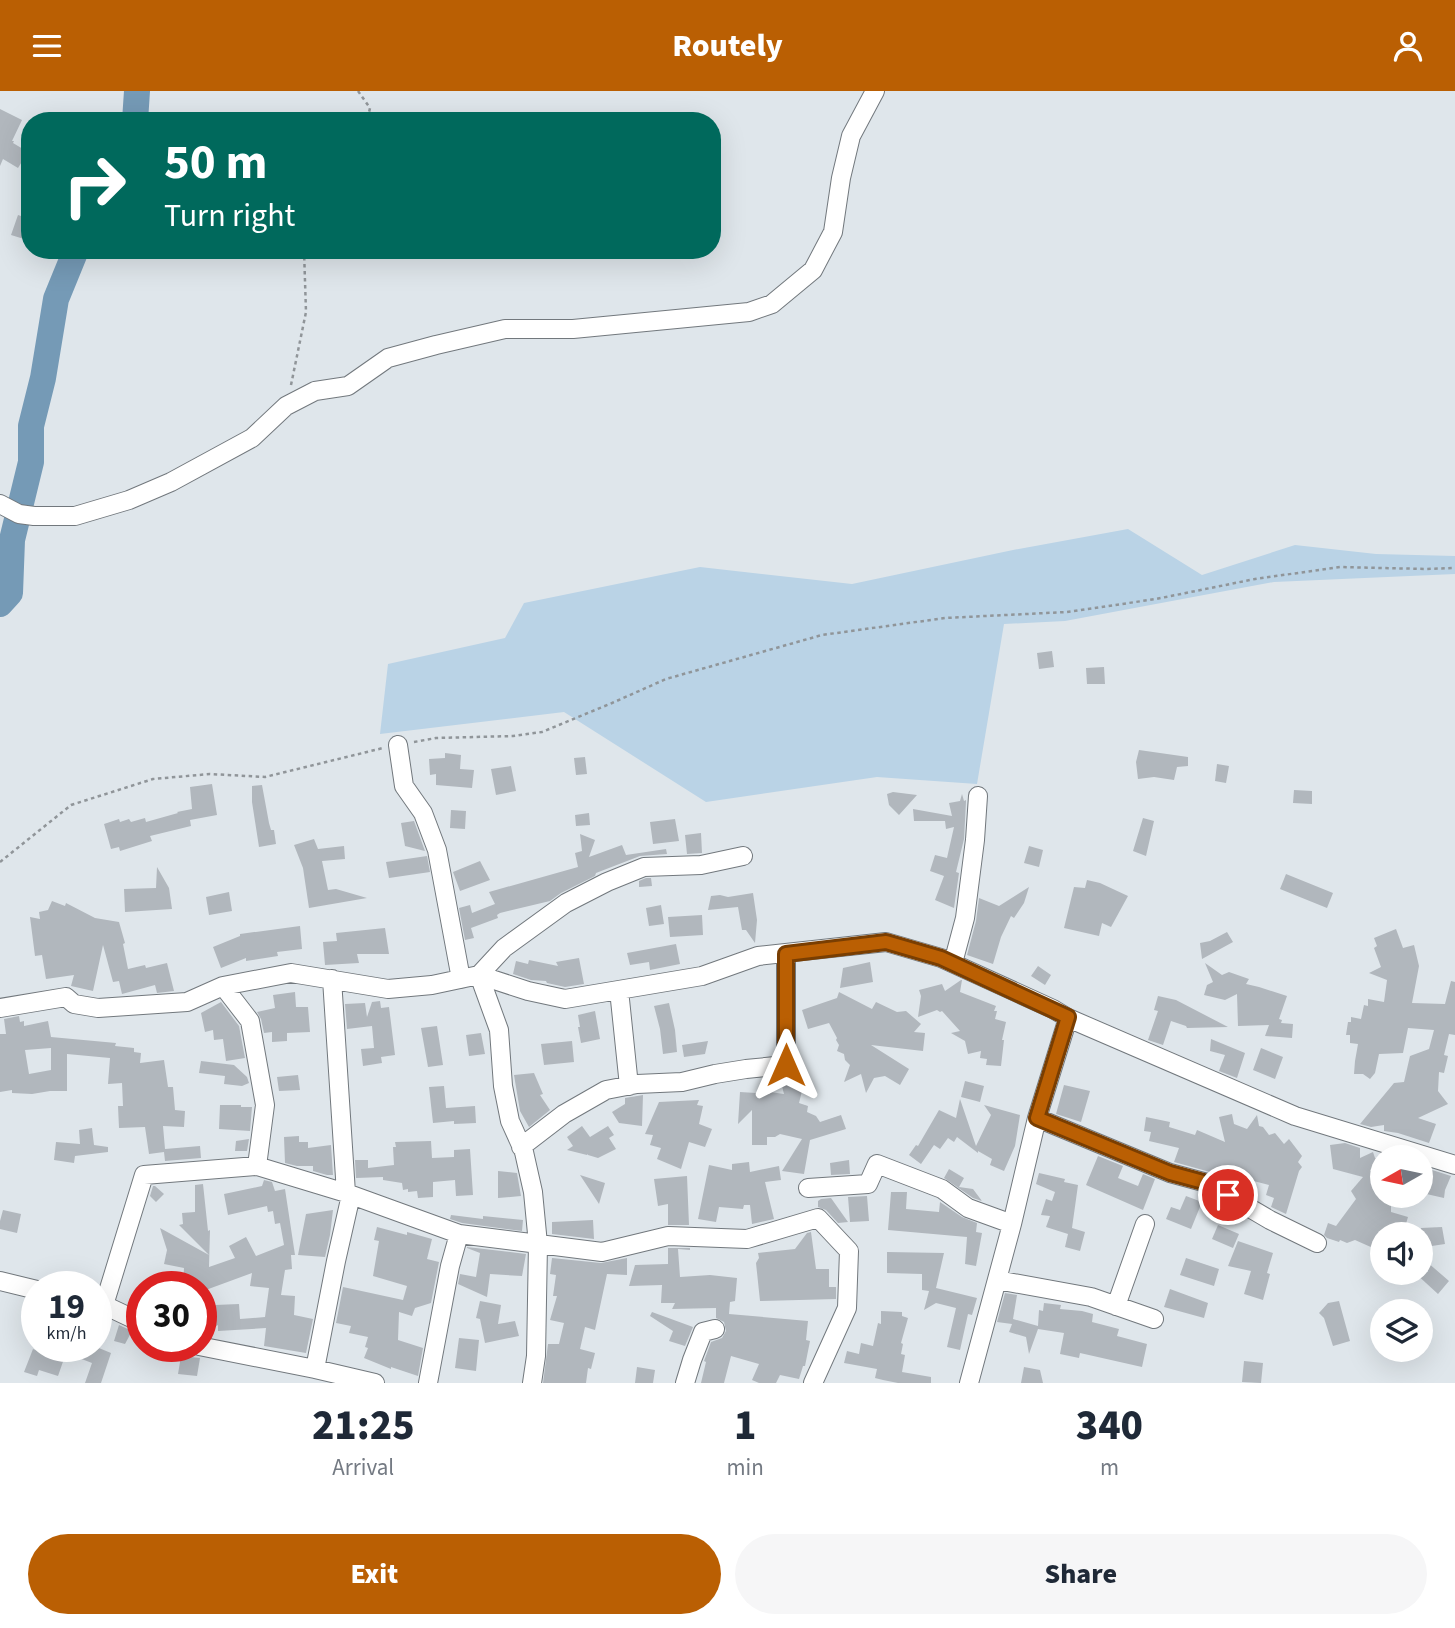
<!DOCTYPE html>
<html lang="en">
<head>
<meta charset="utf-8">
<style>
  :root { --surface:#fff; --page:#f6f6f7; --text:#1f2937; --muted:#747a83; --accent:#ba5f03 }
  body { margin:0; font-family:"Source Sans 3",sans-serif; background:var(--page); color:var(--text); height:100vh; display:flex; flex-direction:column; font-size:26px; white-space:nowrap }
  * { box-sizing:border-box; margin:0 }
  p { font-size:23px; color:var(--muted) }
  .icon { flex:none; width:38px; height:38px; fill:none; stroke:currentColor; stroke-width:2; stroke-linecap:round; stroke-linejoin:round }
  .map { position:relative; height:1292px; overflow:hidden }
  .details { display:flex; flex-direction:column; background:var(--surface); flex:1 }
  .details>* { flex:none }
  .top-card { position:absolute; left:21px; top:21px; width:700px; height:147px; border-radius:28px; box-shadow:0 7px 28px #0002; background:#00695c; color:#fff; overflow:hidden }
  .needle { width:46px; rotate:261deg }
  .controls { position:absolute; left:1370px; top:1054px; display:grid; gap:14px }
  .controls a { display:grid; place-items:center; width:63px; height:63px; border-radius:50%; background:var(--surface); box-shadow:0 7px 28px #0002; font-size:35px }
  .speed { position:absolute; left:21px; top:1180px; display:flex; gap:14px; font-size:35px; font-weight:700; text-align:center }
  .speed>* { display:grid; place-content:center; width:91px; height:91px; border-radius:50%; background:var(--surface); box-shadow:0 7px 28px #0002; line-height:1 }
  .speed small { font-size:18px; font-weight:400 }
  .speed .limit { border:10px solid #d22; background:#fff; color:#111 }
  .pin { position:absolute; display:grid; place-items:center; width:60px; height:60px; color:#fff; margin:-30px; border:4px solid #fff; border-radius:50%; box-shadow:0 2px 7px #0007 }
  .me { position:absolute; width:77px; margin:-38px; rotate:0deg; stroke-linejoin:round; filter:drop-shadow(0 0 5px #0008) }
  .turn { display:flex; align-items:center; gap:24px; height:147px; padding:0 28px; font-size:32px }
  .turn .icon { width:91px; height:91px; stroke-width:2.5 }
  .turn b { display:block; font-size:49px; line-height:60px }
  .eta { display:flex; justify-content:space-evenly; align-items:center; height:119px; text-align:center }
  .eta b { font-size:42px; font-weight:800; line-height:49px }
  .cta { display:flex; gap:14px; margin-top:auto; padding:14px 28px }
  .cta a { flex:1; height:80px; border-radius:42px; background:var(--accent); color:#fff; font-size:28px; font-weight:800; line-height:80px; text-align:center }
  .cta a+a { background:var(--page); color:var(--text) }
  header { display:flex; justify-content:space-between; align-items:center; height:91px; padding:0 28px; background:var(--accent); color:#fff; font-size:32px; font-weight:800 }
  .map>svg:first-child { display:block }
</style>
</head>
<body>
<header><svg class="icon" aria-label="menu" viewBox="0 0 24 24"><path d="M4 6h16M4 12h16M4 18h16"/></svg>Routely<svg class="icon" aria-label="person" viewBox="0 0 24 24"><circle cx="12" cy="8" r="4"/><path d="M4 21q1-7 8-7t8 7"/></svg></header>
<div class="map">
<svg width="1455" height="1292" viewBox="0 0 1455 1292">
  <rect width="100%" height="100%" fill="#dfe6eb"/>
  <!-- green -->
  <path fill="#bad3e6" d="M1128 438 1202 484 1295 454 1376 463 1455 465V483L1274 491 1065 530 1004 533 977 693 877 686 706 711 564 621 380 643 388 573 505 547 524 512 700 476 852 493 1013 459Z"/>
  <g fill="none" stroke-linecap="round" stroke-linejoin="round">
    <!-- river -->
    <path stroke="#759ab6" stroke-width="26" d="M135 30 137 0
      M0 513 10 502 12 449 31 371V335L43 287 56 208 76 159"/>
  </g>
  <!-- building -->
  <path fill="#b1b7bd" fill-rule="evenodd" d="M0 18 22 29 12 50H14L13 52 28 61 18 77 3 68 0 75Z
    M18 124 30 128 24 148 11 144Z
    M1052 560 1054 576 1039 578 1037 562Z
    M1104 576 1105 593H1087L1086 577Z
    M1139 659 1188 666V675L1177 676 1174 689 1154 686 1138 688 1136 671Z
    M445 662 461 664 460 678 474 679 472 697 436 694V683L430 684 429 668 445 667Z
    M585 666 587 683 576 684 574 667Z
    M1217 673 1229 675 1226 692 1215 690Z
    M511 675 516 700 496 704 491 678Z
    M212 693 217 724 190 729 191 735 150 745 152 750 120 760 119 756 111 758 104 733 119 728 120 731 129 728 131 731 145 727 146 731 178 722 177 721 192 718 190 696Z
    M262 694 269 732 271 739H274L276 753 259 756 252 711V695Z
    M1294 699 1312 700V713L1293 712Z
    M893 701 917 704 899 724 889 714 887 703Z
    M962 703 964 710 966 709V711L964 748 956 781 959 782 954 817 935 809 944 785 930 780 935 764 947 767 954 736 946 738 945 730H914L913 718 952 725 949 712 960 710Z
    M451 719 466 720 465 738 450 737Z
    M589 722 590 734 576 735 575 724Z
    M1143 727 1154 730 1146 765 1133 760Z
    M675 728 679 750 653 753 650 731Z
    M414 730 425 760 405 755 401 732Z
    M701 742 702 762 687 763 685 744Z
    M580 743 595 749 589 766 622 754 626 764 666 758 667 763 640 765 596 782 595 785 561 802 550 810 500 822 497 824 498 827 471 837 474 847 465 849 459 817 470 814 472 822 495 813 489 801 578 776 575 762 582 760Z
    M314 748 318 758 344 755 345 768 322 770 328 799 336 798 367 807 309 817 303 777 294 754Z
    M1029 755 1043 759 1039 776 1024 772Z
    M427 765 430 781 389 787 386 771Z
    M480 770 490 789 460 800 453 781Z
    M157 776 169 797 172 818 125 821 124 798 156 797Z
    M1286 783 1333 802 1327 817 1280 798Z
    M646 787H651L652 795 639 796V790Z
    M1087 789 1100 792 1128 805 1111 836 1102 832 1099 845 1064 837 1074 796 1085 797Z
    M1029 796 1024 812 1014 827 1011 825 1001 846 993 873 967 864 976 830 979 807 999 815Z
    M229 801 232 820 209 824 206 806Z
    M753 802 757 829 755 852 746 839H742L738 816 708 819 711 805 720 804 728 806Z
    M52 810 65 815 66 812 95 827 119 831 125 852 123 853 128 878 145 874 146 877 167 872 174 900 157 902 155 894 122 903 119 890 113 891 103 854 93 900 71 895 74 884 46 888 42 864 35 865 30 826 40 828 39 821 48 819Z
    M661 814 664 833 649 835 646 817Z
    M702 824 703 844 670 846 668 826Z
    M300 835 302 858 277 861 278 865 246 870V867L221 877 213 856 240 845V843Z
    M385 837 389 863H357L359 872 325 874 323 851 337 850 336 842Z
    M1396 838 1403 857 1414 854 1419 875 1412 912 1445 913 1451 890 1455 891V944L1449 943 1444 964 1448 965 1444 982 1439 981 1438 1000 1448 1013 1418 1027 1436 1033 1429 1052 1398 1042 1384 1040V1034L1371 1036 1360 1033 1394 992 1404 991 1410 965 1429 958 1434 939 1408 937 1403 962 1379 963 1375 982 1370 988 1363 983H1354L1355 970 1358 953 1350 952V944H1346L1348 931H1351V926L1361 928 1364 914 1368 915V908L1384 911 1387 889 1369 882 1381 876 1374 857 1377 855 1374 847Z
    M1227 841 1233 851 1202 868 1200 852 1210 850Z
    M676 853 680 873 650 879 649 871 630 874 627 862Z
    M579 867 584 893 565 896 547 892 546 890 531 889 513 883 516 870 528 873 529 869 558 875 556 871Z
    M870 871 873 891 840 897 843 877Z
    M1205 872 1222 884 1229 881 1249 888 1246 893 1259 896 1287 905 1279 928 1282 929 1281 932 1293 933 1292 947 1265 945 1269 934 1238 935 1237 903 1225 909 1204 904 1207 894 1213 891Z
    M1038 875 1051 884 1045 894 1031 885Z
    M961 889H962L960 901 996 915 994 920H997L995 928 1006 931 1002 949H1004L1001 975 986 974 987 968 980 967 981 960 968 963 965 950 951 942 960 940 942 920 940 921 937 919 918 926 921 905 919 899 942 893 945 900Z
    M295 901 296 916H308L310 941 287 942V950L272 951V941L264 942 261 928 257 921 275 917 273 904Z
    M839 901 872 918 876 911 897 921 906 920 921 933 914 941 925 942 923 960 871 954 909 978 900 994 885 985 874 987 866 1002 861 983 844 991 850 974 845 969 844 963 837 960 839 954 836 949 837 947 829 932 808 938 802 919 837 907Z
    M1158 905 1176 909 1228 936 1187 937 1186 935 1171 930 1163 954 1148 949 1158 920 1154 919Z
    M380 910 381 917 389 916 395 964 381 966 382 972 363 975 361 958 374 957 372 935 347 938 345 913 365 912 367 926 372 911Z
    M221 911 239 935 245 967 226 970 223 948 214 949 213 939 205 941 201 922Z
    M669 912 675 939 677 961 663 963 660 938 654 915Z
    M595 920 600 948 581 952 578 936H580L578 924Z
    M19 925 20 931 24 930V935L48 930 51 946 116 952 115 955 134 957V961L141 962 140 972 164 969 168 996H173L175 1019 185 1020 184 1036 163 1035 165 1058 200 1055 201 1067 165 1070 164 1061 149 1063 145 1036 119 1037 118 1015H123L122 992 108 993 110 967 67 963V1000H50L32 1003 12 1002V999L0 1001V943H6L4 928ZM51 957V979L29 983 25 959Z
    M437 935 443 974 428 976 421 937Z
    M481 942 485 963 469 965 466 944Z
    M1211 948 1245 962 1237 987 1219 980 1225 964 1210 960Z
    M572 950 574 971 544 974 541 953Z
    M708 950 705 963 684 966 682 954Z
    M1261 957 1283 966 1275 988 1253 979Z
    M201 970 234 974 247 986 249 992 242 995 224 993 225 985 199 982Z
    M534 982 543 1003 540 1004 550 1019 529 1036 520 1020 514 984Z
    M298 984 300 999 279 1000 277 986Z
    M806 984 799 1012 808 1015 807 1021 816 1025 820 1031 841 1024 846 1038 810 1049 804 1083 782 1080 802 1048 780 1043 775 1046H767V1054H752V1019L738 1033 740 1001 770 1003V1001L784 1003 781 991Z
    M965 990 984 995 980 1011 961 1006Z
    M1064 994 1090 1000 1081 1031 1056 1023Z
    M444 995 446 1017 475 1015 476 1032 454 1033V1030L433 1032 429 996Z
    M643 1004 642 1035 619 1032 612 1021 625 1013V1007Z
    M960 1008 976 1055 991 1024 984 1014 1020 1024 1015 1055 1004 1080 990 1074 992 1068 978 1060V1062L957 1046 954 1051 948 1047 940 1058 934 1054 921 1073 909 1064 916 1054 918 1055 939 1019 956 1027Z
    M699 1009 697 1014 703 1015 699 1033 712 1038 705 1056 689 1051 681 1078 657 1068 661 1057 650 1054 653 1044 645 1043 659 1011Z
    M220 1014H241V1016H252L250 1040 219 1038Z
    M1232 1023 1234 1033 1247 1038 1257 1024 1259 1035 1263 1036 1269 1044 1275 1042 1284 1053 1289 1048 1302 1065 1298 1071 1302 1076 1299 1080 1286 1123 1271 1116 1274 1107 1266 1104 1269 1094 1246 1088 1227 1075 1221 1087 1210 1081 1174 1071 1179 1057 1149 1050 1151 1041 1144 1040 1146 1026 1170 1031 1169 1036 1195 1044 1197 1039 1225 1051 1219 1026Z
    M582 1035 590 1046 608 1035 614 1044 609 1047 616 1058 598 1067 588 1064V1063L587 1064 567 1059 573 1055 567 1046Z
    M92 1037 94 1054 108 1056V1061L75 1065 74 1072 54 1069 56 1051 80 1053 79 1039Z
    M299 1045V1051H308V1057L331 1054 333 1084H327L313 1080V1075H297L285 1072 284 1046Z
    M249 1048 247 1060H235L236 1050Z
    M431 1050 432 1067 454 1066V1059L470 1058 473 1104 456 1105 455 1089 433 1091V1106L418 1107 417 1100 408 1101V1098L403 1099 402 1092 383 1089V1086L356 1087 355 1069H368V1077L394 1074 393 1056H396L395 1051Z
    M1345 1052 1360 1057V1067L1373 1061 1375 1067 1382 1071V1076L1370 1079 1382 1093 1381 1102 1382 1104 1391 1105V1121L1408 1126 1403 1143H1382V1161L1355 1149 1347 1152 1340 1149 1339 1151 1327 1147 1324 1144 1328 1132 1336 1135 1356 1108 1351 1100 1363 1086 1333 1078 1330 1054Z
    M1098 1065 1123 1075 1118 1087 1138 1095 1143 1083 1155 1088 1143 1119 1086 1094Z
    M849 1069 850 1083 831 1084 830 1072Z
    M749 1071 750 1081 779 1075 781 1089 765 1091 774 1128 752 1133 750 1114H744L743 1118 719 1116 716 1131 698 1128 709 1074 732 1079V1073Z
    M1426 1077 1451 1085 1445 1099 1444 1107 1422 1102 1427 1095 1421 1086Z
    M949 1078 964 1087 959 1096 973 1098 982 1110 973 1107 944 1087Z
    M498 1080 517 1082 521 1105 498 1107Z
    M1039 1082 1065 1088 1064 1091 1078 1094 1072 1137 1085 1141 1080 1160 1065 1156 1068 1143 1046 1136 1050 1125 1041 1124 1046 1108 1052 1110 1055 1101 1036 1093Z
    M580 1084 605 1092 599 1113Z
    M687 1085 689 1134H668V1113L658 1115 654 1088Z
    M264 1089 272 1091 275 1100 285 1098 295 1164H291L292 1178 285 1179 281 1204 295 1205 294 1224 313 1228 306 1262 264 1255 266 1237 218 1240V1234L216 1235 215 1214 239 1213 240 1228 265 1226 269 1197 250 1195 252 1182 203 1200V1195H183L184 1177 164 1173 167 1159 160 1137 209 1164 179 1134 183 1133 182 1122 195 1121V1094L203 1093 208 1140 210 1139 209 1176 235 1167 229 1155 246 1146 256 1165 284 1154 280 1132 275 1133 273 1120 268 1121 267 1115 228 1124 224 1103 262 1095Z
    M153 1095H155L164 1103 156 1111 150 1105Z
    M891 1101H907L906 1118 939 1121 940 1111 962 1126 977 1132 976 1141 982 1142 976 1175 965 1173 967 1146 888 1139Z
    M867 1105 869 1130 850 1131 848 1106Z
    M1186 1105 1202 1111 1191 1138 1166 1128 1171 1116 1180 1119Z
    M831 1107 848 1131 838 1132 826 1119 818 1116V1110L821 1108Z
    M3 1119 21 1123 17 1142 0 1138V1130Z
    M333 1119 330 1144 325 1166 298 1164 306 1123Z
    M451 1124 483 1128V1125L523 1129 522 1140 462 1132 450 1128Z
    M593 1129 594 1148 552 1143V1131Z
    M1218 1134 1239 1143 1233 1157 1212 1148Z
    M377 1136 407 1144V1141L432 1148 427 1168 439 1171 431 1212 415 1217 412 1225 399 1221 398 1249 423 1257 418 1285 391 1276V1278L364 1267 368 1257 365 1256 368 1246 349 1242 351 1235 336 1232 343 1196 403 1209 407 1195 373 1185 379 1150 374 1149Z
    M1442 1136 1445 1153 1425 1156 1424 1153H1421V1137Z
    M811 1141 816 1178H829V1196H836V1208L760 1210 756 1172 759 1167 758 1162 795 1158 807 1142Z
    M1238 1150 1273 1162 1267 1182 1270 1183 1263 1209 1244 1203 1251 1180 1228 1175Z
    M467 1156 526 1163 522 1185 490 1183 487 1206 458 1193 460 1183 476 1186 480 1162 467 1157Z
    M668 1157H690V1159L678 1158 680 1186 710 1184 737 1187 735 1210 730 1211 729 1223 808 1230 806 1249 810 1250 805 1275H803L799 1288 780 1284 776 1292H759L752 1289 759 1273 731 1265 724 1292H701L706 1271 704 1270 711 1251 722 1247 726 1240 724 1231 716 1227V1217L672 1218 675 1212H661L662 1194 629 1195 635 1174 668 1173Z
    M887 1161 944 1162 936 1197 977 1207 972 1224 968 1223 960 1259 947 1256 956 1217 936 1212 924 1219 929 1200 922 1199V1183L887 1182Z
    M552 1167 601 1172 627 1167V1184L607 1183 595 1239 585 1236 580 1258 595 1262 591 1278 588 1277 586 1292H543L548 1253H559L564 1232 550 1229 557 1205H553L556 1184 550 1183Z
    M1186 1167 1219 1178 1214 1195 1180 1184Z
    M1427 1171 1449 1190 1438 1203 1414 1181H1428Z
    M1170 1198 1208 1212 1204 1227 1164 1216Z
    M1005 1202 1017 1204 1013 1228 1038 1235 1039 1219 1043 1220 1044 1212 1061 1214 1060 1218 1082 1220 1093 1223 1092 1231 1119 1238 1117 1245 1147 1253 1142 1276 1080 1262 1079 1267 1060 1263 1064 1242 1038 1238 1029 1263 1026 1246 1009 1241 1012 1233 997 1231Z
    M480 1210 501 1214 498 1233 515 1230 519 1245 485 1252 480 1228 476 1227Z
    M1339 1210 1350 1250 1333 1255 1324 1227 1319 1222 1328 1212Z
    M881 1220 902 1221V1225L908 1227 901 1252 903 1253 901 1263 905 1264 902 1281 931 1286V1292H898L883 1289 875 1287 877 1278 844 1272 847 1260 859 1263 861 1252 873 1255 878 1232 881 1233Z
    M652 1221 693 1236 685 1255 669 1250 673 1240 650 1225Z
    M119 1234 132 1240 125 1253 114 1250Z
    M459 1247 479 1249 476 1280 455 1277Z
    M45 1255H94L111 1262 101 1292H85L92 1272 66 1262 58 1285 39 1279 37 1285 24 1281 33 1258 42 1262Z
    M181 1265 200 1267 197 1285 178 1283Z
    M1244 1270 1263 1272 1261 1292 1242 1291Z
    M637 1276 655 1279 653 1292H635Z
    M1024 1276 1040 1279 1043 1292H1021Z"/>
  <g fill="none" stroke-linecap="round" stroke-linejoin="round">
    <!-- minor casing -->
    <g stroke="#72787d" stroke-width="20">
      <path id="minor" d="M0 413 19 423 34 425H75L129 409 171 391 252 347 286 315 315 300 348 295 388 267 436 254 505 238H573L749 221 772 213 813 179 833 141 841 87 851 45 875 0
        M398 654 404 695 423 722 437 759 461 888
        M953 872 965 827 975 749 978 705
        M479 884 499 939 503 995 510 1030 524 1061 533 1101 538 1153 536 1265 532 1292
        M479 884 504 857 566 812 607 791 644 776 701 774 743 765
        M332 888 346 1102
        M223 895 250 930 265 1014 257 1075
        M619 899 629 995
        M0 917 66 906 74 913 98 917 187 911 223 895 291 882 388 898 432 894 479 884 528 900 565 908 702 885 758 865 886 851 941 867 1053 918 1068 927 1295 1025 1455 1074
        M1037 1027 1170 1082 1207 1092 1270 1129 1317 1152
        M521 1056 564 1023 606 999 637 993 682 991 715 983 746 978 786 974V863
        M808 1097 868 1093 877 1073 942 1098 968 1117 1012 1133
        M997 1189 1091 1206 1154 1228
        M0 1190 37 1199
        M96 1212 104 1214 142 1232
        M104 1214 144 1084 257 1075 346 1102 459 1143 602 1161 668 1145 747 1148 818 1127 849 1160 847 1217 813 1292
        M1116 1215 1145 1133
        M199 1255 315 1278 375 1292
        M315 1278 336 1170 351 1104
        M428 1292 450 1175 459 1143
        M685 1292 692 1269 703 1241 715 1238
        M969 1292 1012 1133 1037 1027 1068 927"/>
    </g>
    <!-- path -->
    <path stroke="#909599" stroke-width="2.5" stroke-dasharray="3.5 3.5" stroke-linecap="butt" d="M358 0 370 17 367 30
      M291 294 306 221 304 159
      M414 651 436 647 513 645 542 641 612 612 666 588 822 544 945 527 1067 521 1156 508 1255 488 1340 476 1426 478 1455 477
      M0 771 71 714 153 688 210 683 265 686 383 657"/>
    <!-- minor -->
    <use href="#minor" stroke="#fff" stroke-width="18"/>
  </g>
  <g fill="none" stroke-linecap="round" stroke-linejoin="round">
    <!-- route casing -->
    <g stroke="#793e02" stroke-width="18">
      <path id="route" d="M786 974V863L886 851 941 867 1068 926 1037 1027 1170 1082 1207 1092 1228 1104"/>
    </g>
    <!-- route -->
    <use href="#route" stroke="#ba5f03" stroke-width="12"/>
  </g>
</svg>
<div class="controls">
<a><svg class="needle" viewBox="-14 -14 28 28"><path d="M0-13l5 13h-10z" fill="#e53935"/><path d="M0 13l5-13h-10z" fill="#747a83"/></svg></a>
<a><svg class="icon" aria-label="sound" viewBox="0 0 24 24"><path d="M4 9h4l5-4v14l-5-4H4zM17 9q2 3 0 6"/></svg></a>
<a><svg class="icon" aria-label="layers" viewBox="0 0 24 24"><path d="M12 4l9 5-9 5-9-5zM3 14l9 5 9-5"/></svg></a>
</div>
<div class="speed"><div>19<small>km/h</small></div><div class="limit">30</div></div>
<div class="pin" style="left:1228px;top:1104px;background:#d93025"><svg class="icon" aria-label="arrive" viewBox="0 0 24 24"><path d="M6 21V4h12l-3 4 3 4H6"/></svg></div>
<svg class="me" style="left:786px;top:974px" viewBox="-20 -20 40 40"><path d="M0-17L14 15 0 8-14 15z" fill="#ba5f03" stroke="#fff" stroke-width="4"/></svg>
<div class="top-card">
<div class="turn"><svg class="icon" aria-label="right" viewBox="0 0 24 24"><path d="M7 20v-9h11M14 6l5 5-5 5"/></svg><div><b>50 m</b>Turn right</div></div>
</div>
</div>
<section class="details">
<div class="eta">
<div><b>21:25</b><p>Arrival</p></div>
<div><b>1</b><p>min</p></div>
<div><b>340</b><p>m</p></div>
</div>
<div class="cta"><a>Exit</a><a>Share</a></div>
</section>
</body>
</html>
